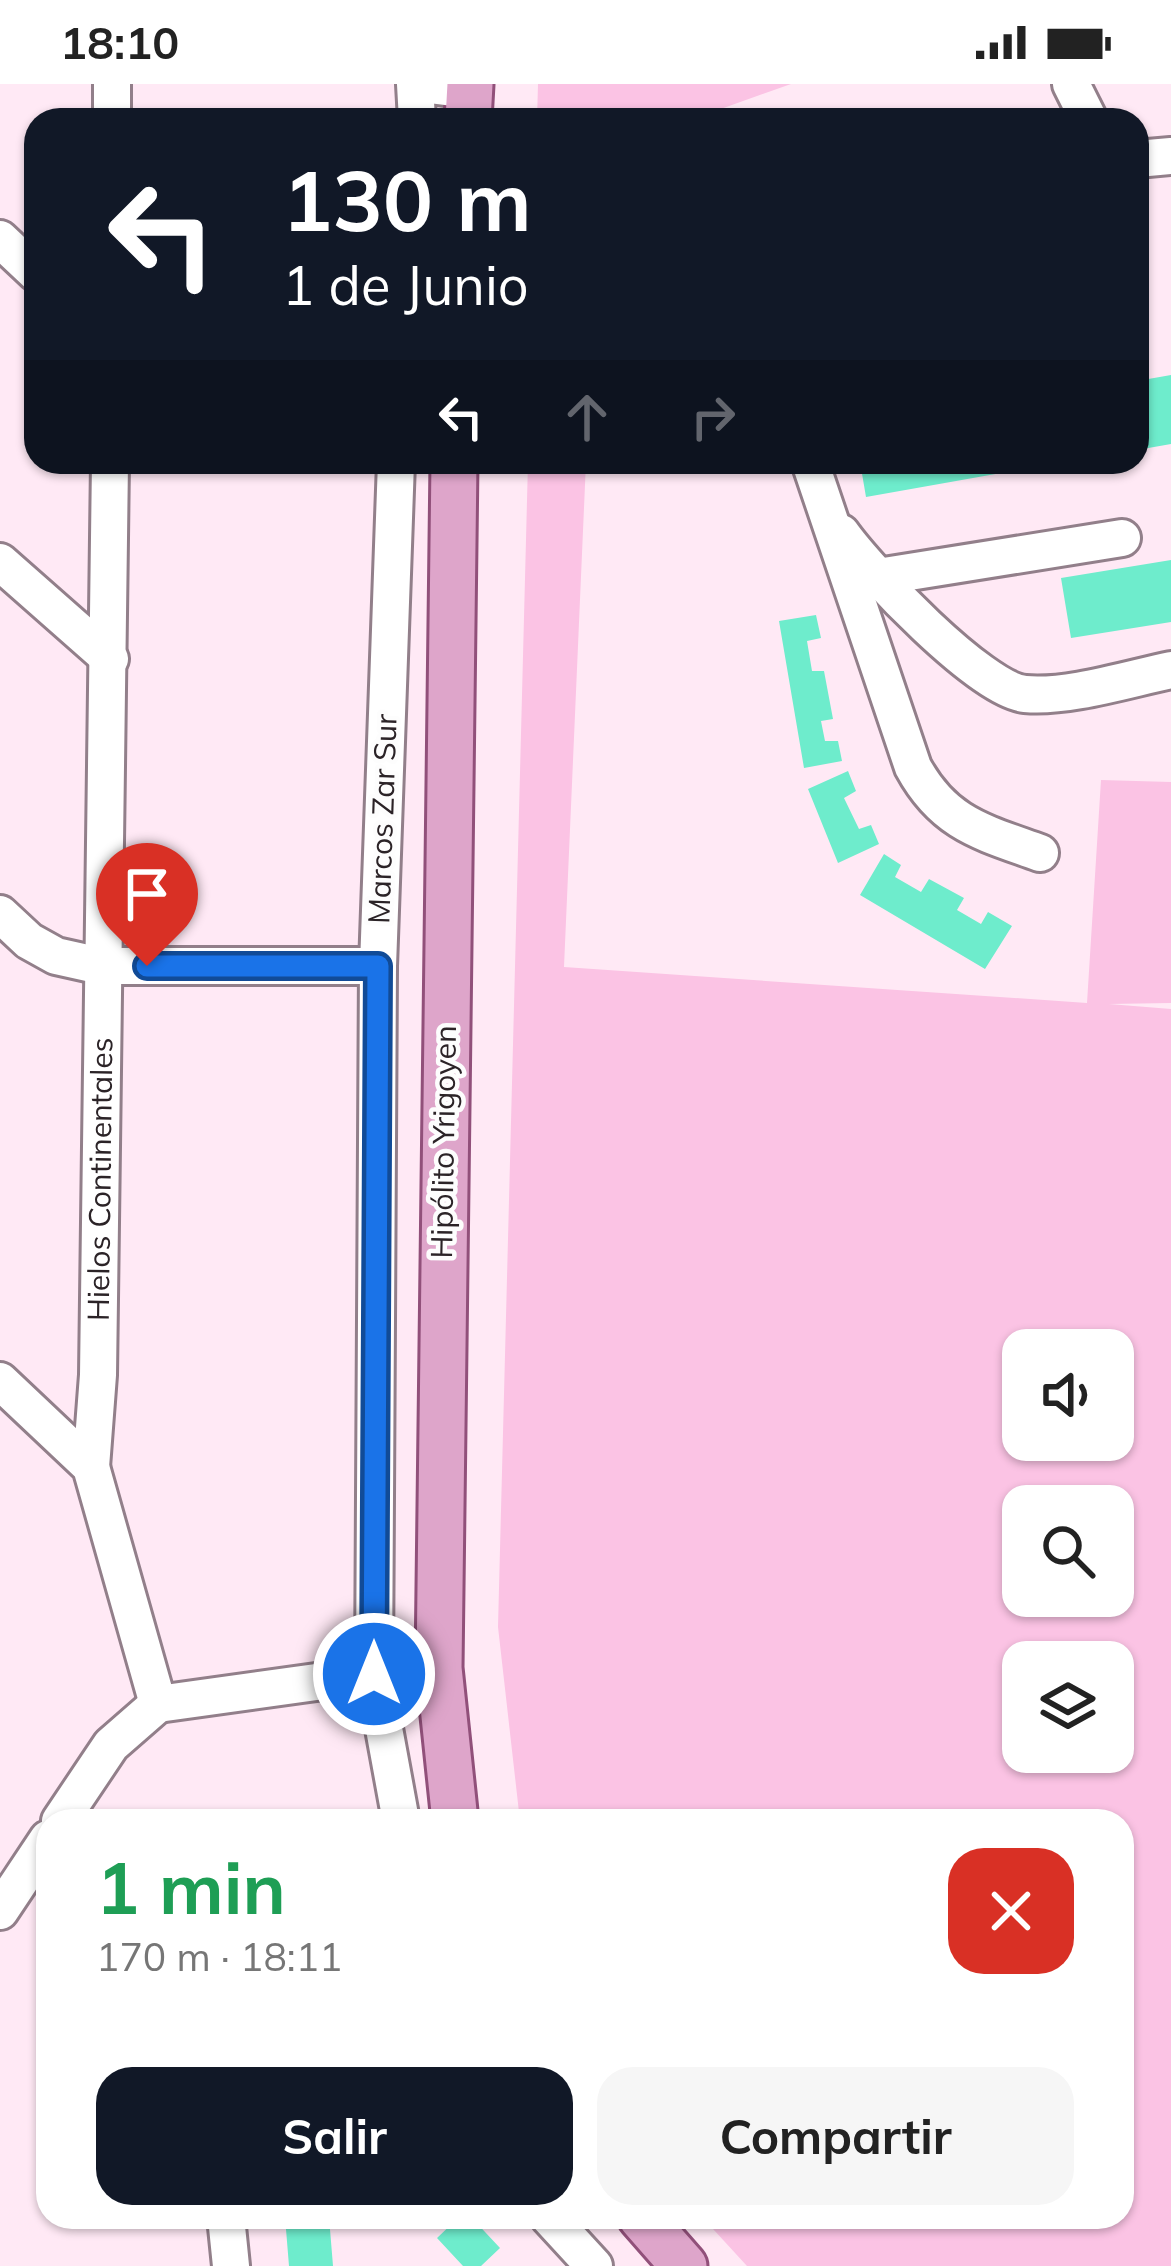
<!DOCTYPE html>
<html lang="es">
<head>
<meta charset="utf-8">
<style>
  :root { --surface:#fff; --page:#f6f6f6; --text:#222; --muted:#767676; --accent:#111827 }
  body { margin:0; font-family:Mulish,sans-serif; background:var(--page); color:var(--text); height:100vh; display:flex; flex-direction:column; font-size:45px; white-space:nowrap }
  * { box-sizing:border-box; margin:0 }
  p { font-size:39px; color:var(--muted) }
  .icon { flex:none; width:66px; height:66px; fill:none; stroke:currentColor; stroke-width:2; stroke-linecap:round; stroke-linejoin:round }
  .map { position:relative; flex:1; overflow:hidden }
  .side { position:absolute; left:36px; top:1725px; width:1098px; height:420px; display:flex; flex-direction:column; background:var(--surface); border-radius:36px; box-shadow:0 3px 9px #0004 }
  .side>* { flex:none }
  .guide { position:absolute; left:24px; top:24px; width:1125px; height:366px; border-radius:36px; box-shadow:0 3px 9px #0004; background:#111827; color:#fff; overflow:hidden }
  .tools { position:absolute; left:1002px; top:1245px; display:grid; gap:24px }
  .tools a { display:grid; place-items:center; width:132px; height:132px; border-radius:24px; background:var(--surface); box-shadow:0 3px 9px #0004; font-size:60px }
  .pin { position:absolute; display:grid; place-items:center; width:102px; height:102px; color:#fff; margin:-123px -51px; border-radius:50% 50% 50% 0; rotate:-45deg; box-shadow:0 0 12px #0007 }
  .pin .icon { rotate:45deg }
  .me { position:absolute; width:132px; margin:-66px; rotate:0deg; stroke-linejoin:round; filter:drop-shadow(0 0 9px #0008) }
  .turn { display:flex; align-items:center; gap:42px; height:252px; padding:0 60px; font-size:54px }
  .turn .icon { width:156px; height:156px; stroke-width:2.5 }
  .turn b { display:block; font-size:84px; line-height:102px }
  .lanes { display:flex; align-items:center; height:114px; padding:0 60px; background:#0003; justify-content:center; gap:60px; direction:ltr }
  .lanes .off { opacity:.35 }
  .round { display:grid; place-items:center; flex:none; width:126px; height:126px; border-radius:36px; background:var(--page) }
  .headline { display:flex; align-items:center; justify-content:space-between; height:204px; padding:0 60px }
  h1 { font-size:72px; font-weight:700; line-height:90px; color:#1e9e55 }
  .cta { display:flex; gap:24px; margin-top:auto; padding:24px 60px }
  .cta a { flex:1; height:138px; border-radius:36px; background:var(--accent); color:#fff; font-size:48px; font-weight:700; line-height:138px; text-align:center }
  .cta a+a { background:var(--page); color:var(--text) }
  .status { display:flex; justify-content:space-between; align-items:center; height:84px; padding:0 60px; background:var(--surface); direction:ltr }
  .status svg { height:33px; fill:currentColor }
  .map>svg:first-child { display:block }
</style>
</head>
<body>
<div class="status"><b>18:10</b><svg viewBox="0 0 49 12"><path d="M0 12V9h3v3zM5 12V6h3v6zM10 12V3h3v9zM15 12V0h3v12zM26 1h20v11H26zM47 4h2v5h-2z"/></svg></div>
<div class="map">
<svg width="1171" height="2182" viewBox="0 0 1171 2182">
  <rect width="100%" height="100%" fill="#ffe9f5"/>
  <!-- green -->
  <path fill="#fbc3e4" fill-rule="evenodd" d="M538 0H791L690 36H537Z
    M528 378H586L564 883 1087 919 1101 696 1171 698V919L1109 920 1171 925V2182H747L702 2133H1122V1737H520L498 1543ZM1023 1266H1113V1356H1023ZM1113 1422V1512H1023V1422ZM1023 1578H1113V1668H1023Z"/>
  <!-- building -->
  <path fill="#6eeccc" d="M1171 291V360L1137 366V297Z
    M860 378H1052V380L866 413Z
    M1171 476V538L1071 554 1061 494Z
    M816 531 821 554 807 557 812 587H824L833 635 821 637 825 657H838L842 677 804 684 779 537Z
    M848 687 856 707 844 714 859 745 871 741 879 760 838 779 808 705Z
    M884 770 901 781 895 793 921 808 929 795 964 814 957 826 981 840 988 828 1012 842 985 885 860 811Z
    M285 2133H329L333 2182H289Z
    M459 2133H471L500 2164 481 2182H463L437 2154Z"/>
  <g fill="none" stroke-linecap="round" stroke-linejoin="round">
    <!-- minor casing -->
    <g stroke="#927f8a" stroke-width="42">
      <g id="minor">
        <path d="M415 0 417 36"/>
        <path d="M421 0 469 6"/>
        <path d="M1071 0 1089 36"/>
        <path d="M112 36V0"/>
        <path d="M1137 75 1171 72"/>
        <path d="M0 155 36 189"/>
        <path d="M396 378 378 882 374 1590 401 1737"/>
        <path d="M810 378 913 683C944 740 982 748 1040 769"/>
        <path d="M841 449C868 487 981 606 1025 610 1068 614 1128 595 1171 586"/>
        <path d="M0 478 110 575"/>
        <path d="M878 493 1122 454"/>
        <path d="M0 830 29 857 56 872 101 882H378"/>
        <path d="M0 1297 91 1383 158 1620"/>
        <path id="s1" d="M91 1383 98 1291 110 378"/>
        <path d="M158 1620 374 1590"/>
        <path d="M60 1737 111 1661 158 1620"/>
        <path d="M0 1827 48 1755"/>
        <path d="M226 2133 231 2182"/>
        <path d="M549 2133 594 2182"/>
      </g>
    </g>
    <!-- major casing -->
    <g stroke="#91507a" stroke-width="51">
      <path id="major" d="M468 36 470 0
        M454 378 439 1584 455 1737
        M641 2133 684 2182"/>
    </g>
    <!-- minor -->
    <use href="#minor" stroke="#fff" stroke-width="36"/>
    <!-- major -->
    <use href="#major" stroke="#dea5ca" stroke-width="45"/>
  </g>
  <g fill="none" stroke-linecap="round" stroke-linejoin="round">
    <!-- route casing -->
    <g stroke="#114b97" stroke-width="30">
      <path id="route" d="M147 882H378L374 1590"/>
    </g>
    <!-- route -->
    <use href="#route" stroke="#1a73e8" stroke-width="21"/>
  </g>
  <g text-anchor="middle" stroke-width="9" stroke-linejoin="round" paint-order="stroke">
    <!-- street labels -->
    <g font-size="30" fill="#2b2327" stroke="#fdfdfd">
      <text transform="translate(383 735) rotate(-88)" y="10">Marcos Zar Sur</text>
      <text transform="translate(444 1058) rotate(-89)" y="10">Hipólito Yrigoyen</text>
      <text dy="10" stroke="none"><textPath href="#s1" startOffset="288">Hielos Continentales</textPath></text>
    </g>
  </g>
</svg>
<div class="tools">
<a><svg class="icon" aria-label="sound" viewBox="0 0 24 24"><path d="M4 9h4l5-4v14l-5-4H4zM17 9q2 3 0 6"/></svg></a>
<a><svg class="icon" aria-label="search" viewBox="0 0 24 24"><circle cx="10" cy="10" r="6"/><path d="M15 15l6 6"/></svg></a>
<a><svg class="icon" aria-label="layers" viewBox="0 0 24 24"><path d="M12 4l9 5-9 5-9-5zM3 14l9 5 9-5"/></svg></a>
</div>
<div class="pin" style="left:147px;top:882px;background:#d93025"><svg class="icon" aria-label="arrive" viewBox="0 0 24 24"><path d="M6 21V4h12l-3 4 3 4H6"/></svg></div>
<svg class="me" style="left:374px;top:1590px" viewBox="-20 -20 40 40"><circle r="17" fill="#1a73e8" stroke="#fff" stroke-width="3"/><path d="M0-11L8 9 0 5-8 9z" fill="#fff"/></svg>
<div class="guide">
<div class="turn"><svg class="icon" aria-label="left" viewBox="0 0 24 24"><path d="M17 20v-9H6M10 6l-5 5 5 5"/></svg><div><b>130 m</b>1 de Junio</div></div>
<div class="lanes"><svg class="icon" aria-label="left" viewBox="0 0 24 24"><path d="M17 20v-9H6M10 6l-5 5 5 5"/></svg><svg class="icon off" aria-label="ahead" viewBox="0 0 24 24"><path d="M12 20V5M6 11l6-6 6 6"/></svg><svg class="icon off" aria-label="right" viewBox="0 0 24 24"><path d="M7 20v-9h11M14 6l5 5-5 5"/></svg></div>
</div>
<section class="side">
<div class="headline"><div><h1>1 min</h1><p>170 m · 18:11</p></div><a class="round" style="background:#d93025;color:#fff"><svg class="icon" aria-label="close" viewBox="0 0 24 24"><path d="M6 6l12 12M18 6L6 18"/></svg></a></div>
<div class="cta"><a>Salir</a><a>Compartir</a></div>
</section>
</div>
</body>
</html>
